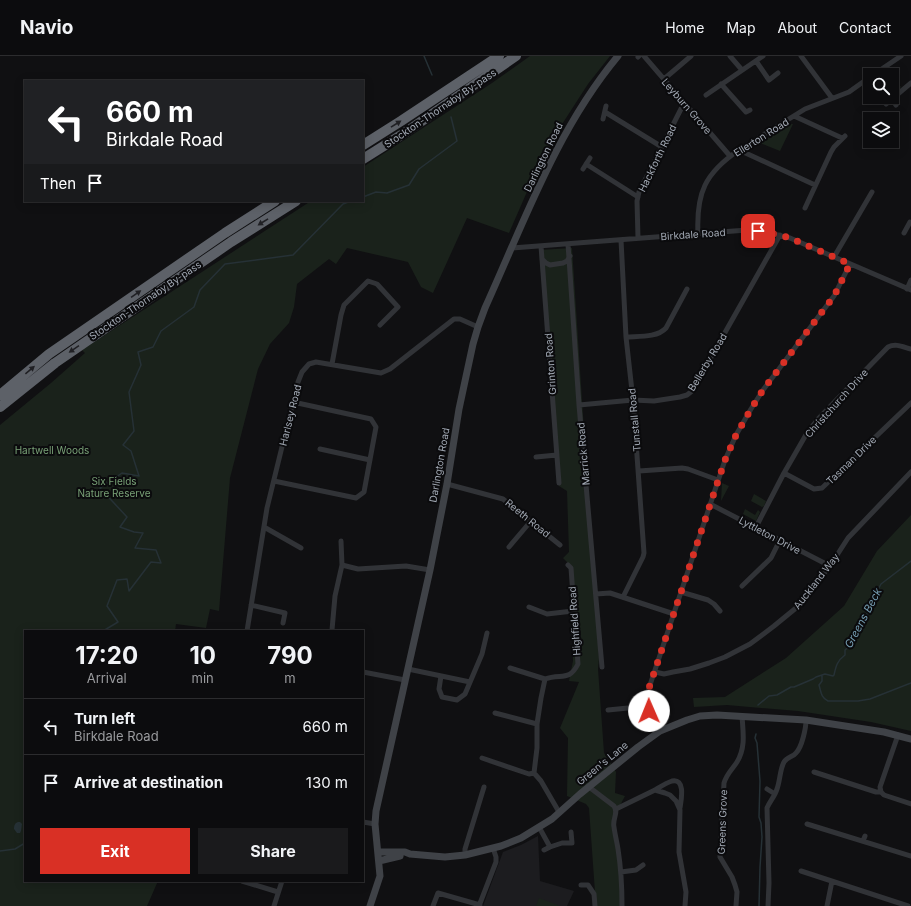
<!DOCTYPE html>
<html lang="en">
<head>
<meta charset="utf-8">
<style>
  :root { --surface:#0c0c0e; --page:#1a1a1c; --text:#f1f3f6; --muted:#9a9b9e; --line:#2c2c2e; --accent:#d93025 }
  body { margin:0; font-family:Inter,sans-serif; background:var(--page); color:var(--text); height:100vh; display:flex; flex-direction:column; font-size:15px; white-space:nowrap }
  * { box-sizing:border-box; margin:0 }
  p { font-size:13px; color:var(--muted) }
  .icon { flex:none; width:22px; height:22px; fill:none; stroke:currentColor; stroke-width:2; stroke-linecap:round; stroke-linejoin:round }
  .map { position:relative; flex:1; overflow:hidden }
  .details { position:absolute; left:24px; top:574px; width:340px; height:252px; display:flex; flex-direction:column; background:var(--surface); border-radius:0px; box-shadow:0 2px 10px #0003,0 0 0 1px var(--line) }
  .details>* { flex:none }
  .hud { position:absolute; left:24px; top:24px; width:340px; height:122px; border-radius:0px; box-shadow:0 2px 10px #0003,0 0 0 1px var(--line); background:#202124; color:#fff; overflow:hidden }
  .buttons { position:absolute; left:863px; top:12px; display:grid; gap:8px }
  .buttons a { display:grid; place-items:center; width:36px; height:36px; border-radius:0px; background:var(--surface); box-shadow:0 2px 10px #0003,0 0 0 1px var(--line); font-size:20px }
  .pin { position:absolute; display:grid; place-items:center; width:34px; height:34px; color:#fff; margin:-17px; border-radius:8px; box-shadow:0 2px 6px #0006 }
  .me { position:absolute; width:44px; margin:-22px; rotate:359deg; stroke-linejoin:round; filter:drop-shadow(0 0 3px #0008) }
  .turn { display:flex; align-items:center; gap:14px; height:84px; padding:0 16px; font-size:18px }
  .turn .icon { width:52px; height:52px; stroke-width:2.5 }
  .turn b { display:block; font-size:28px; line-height:34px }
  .then { display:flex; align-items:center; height:38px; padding:0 16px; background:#0003; gap:8px; font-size:15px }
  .eta { display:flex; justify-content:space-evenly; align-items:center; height:68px; text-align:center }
  .eta b { font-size:24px; font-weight:700; line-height:28px }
  .primary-button { display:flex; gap:8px; margin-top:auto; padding:8px 16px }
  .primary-button a { flex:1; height:46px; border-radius:0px; background:var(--accent); color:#fff; font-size:16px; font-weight:700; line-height:46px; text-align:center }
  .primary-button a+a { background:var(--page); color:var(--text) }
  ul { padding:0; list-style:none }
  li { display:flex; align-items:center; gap:12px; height:56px; padding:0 16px; border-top:1px solid var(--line) }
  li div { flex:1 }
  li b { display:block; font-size:15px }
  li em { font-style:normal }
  header { display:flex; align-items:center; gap:24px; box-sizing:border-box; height:56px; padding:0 20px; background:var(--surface); border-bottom:1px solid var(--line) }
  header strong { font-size:19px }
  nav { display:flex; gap:22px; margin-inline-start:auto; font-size:14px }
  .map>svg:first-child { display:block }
</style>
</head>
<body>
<header>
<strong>Navio</strong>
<nav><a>Home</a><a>Map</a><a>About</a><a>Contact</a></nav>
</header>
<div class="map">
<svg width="911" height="850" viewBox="0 0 911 850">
  <rect width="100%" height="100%" fill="#101012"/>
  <!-- built -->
  <path fill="#1c1c1f" d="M538 780 540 825 574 835 567 850H483L503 796 521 789Z"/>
  <!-- green -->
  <path fill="#1a221b" d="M530 0H610L588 28 557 76 526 138 509 177 467 162 433 237 421 231 408 206 347 192 336 208 329 203 297 228 294 251 289 267 270 288 258 313 230 422 219 555 210 553 206 572 176 568 175 575H25V825H158L147 850H0V369L51 327 85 297 82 294 311 145H363V111L492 27Z
    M892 20 901 31 892 39Z
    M790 68H793L780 95 760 87Z
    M572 192 599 602 598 613 604 697 616 716 615 737 625 740 614 761 622 850H596L589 752 586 748 567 740 568 682 560 672 579 626 569 625 573 605 570 509 563 502 569 496 567 435 559 430 539 194Z
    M722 427 729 430 721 445Z
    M754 438 766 445 764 450 762 451 751 445Z
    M745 453 755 459 758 454 760 456 756 465 743 458Z
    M911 459V675L871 666 798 655 727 649 694 651 693 642 725 641 786 602 844 550 877 495Z
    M539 842 560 850H536Z"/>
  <!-- water -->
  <path fill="#263136" d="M18 766H20L22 768 21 775 20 777H17L14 773C14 769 15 767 18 766Z"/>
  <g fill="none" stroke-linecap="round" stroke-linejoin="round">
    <!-- stream -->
    <path stroke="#263136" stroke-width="1.5" d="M424 0 432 19
      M363 141 376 136 387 137 409 129 419 113 457 85 451 61
      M103 575 118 566 107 550 117 524 127 523 129 535 151 506 161 507 156 494 135 492 143 477 134 476 120 471 127 461 100 432 122 417 139 420 131 395 123 389 134 375 129 336 141 309 138 296 153 291 161 275 194 251 200 234 225 208 293 199 343 148 351 145
      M822 620V625L819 629C821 636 821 642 828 645H858L870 643 911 627
      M758 649 769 640 777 639 791 631H794L813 623 816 621 825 618 833 620 834 619C836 610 837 605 845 599V594C851 590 850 585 854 583L867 559 868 552 881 528 911 505
      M756 678 755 682 757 687 760 725 759 761 761 767 762 781 760 811 759 850
      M0 795 15 793 25 787"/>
    <!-- street -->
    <path stroke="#313337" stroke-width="5" d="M644 0 730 100
      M730 0 742 14
      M801 0 832 42
      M638 1 639 0
      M756 5 769 24 778 17
      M873 19 901 0
      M664 23 691 0
      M721 28 746 56 750 54
      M706 39 763 0
      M892 43 896 49
      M886 48 911 27
      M605 56 662 91
      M794 60 842 82
      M603 63 606 50
      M739 94 815 129
      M586 108 638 141
      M583 113 590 102
      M805 152 831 96 834 91 845 80
      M904 177 910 166
      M698 178C696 137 705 117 739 94L805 53 849 36 870 21
      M638 182 637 145 639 136 684 47
      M621 184 626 281 633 344 644 497 643 501 623 541
      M568 188 579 349 602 611
      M541 190 559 427
      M512 192 747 174C762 175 776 178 790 182L911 234
      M834 201 872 136
      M542 203 546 207 550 209 563 207 567 205 570 200
      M907 233 911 224
      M626 281C638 280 657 282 666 272L687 233
      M332 308 341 259 344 249 368 225 377 228 398 251 380 269
      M579 349 633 344 654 345 680 341 687 339 692 335 780 179
      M320 393 370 404
      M536 401 557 399
      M639 415 682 412 688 413 718 424
      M784 417 814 433 822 432 911 347
      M274 425 356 442 364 436 376 371 371 363 293 346
      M447 428 503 443 560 489
      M710 448 830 510
      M264 471 301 492
      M756 471 784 417 807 377 818 363 888 291C896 287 903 291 911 293
      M341 485 342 509
      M509 491 531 465
      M742 530 771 502 780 484
      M681 536 708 544 714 548 720 555
      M596 538 610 537 674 558
      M251 549 285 557 283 567
      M529 551 547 558 573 555
      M332 574 335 540 342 509 358 513 406 510 430 514
      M247 575 267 452 293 346 298 326 302 316 309 308 316 306 381 317 390 313 454 263H460L478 271
      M510 612 545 623
      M408 613 470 626
      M363 616 405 624
      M655 616 664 618 673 616 690 613 709 607 725 601 750 588 774 570 796 552 830 510 848 482 911 416
      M441 620 439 633 442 641 457 644 465 638 482 598 487 577
      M545 623 541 642 537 668V692L534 717 541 725 559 756
      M545 623C561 617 569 626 578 608L571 512 568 509
      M608 654 648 650
      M495 657 537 668
      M660 675C651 659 646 654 648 635L725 404 736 379 751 353 763 334 834 240 850 208
      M482 702 529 718 534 717
      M814 716 876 736H881L884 739 911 748
      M589 731 614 750C619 757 612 763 614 771 615 779 617 786 618 793 621 812 622 831 622 850
      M767 733 775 738
      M655 734C660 731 666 727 672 725 686 722 681 745 680 752
      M881 736 880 731 898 679
      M616 753 655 734 665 737 670 739 676 745 680 754 679 796 686 836 685 850
      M363 766 375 768
      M807 768 911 800
      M539 771 550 791 562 787H572L571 776
      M863 785 865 780
      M544 794 550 791
      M465 799V793L484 731
      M801 815 908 850
      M621 816 636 814 643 809
      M242 825 278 836
      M581 829H588L594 838 595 850
      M274 850 282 825
      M433 850 438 837 480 849
      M479 850 496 806V801L493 792
      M736 850 737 836 735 829 732 821 720 801 724 727C727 717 732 714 737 706 746 691 743 676 742 660
      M768 850 769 827 767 752C770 745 775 740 777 733 780 725 780 713 784 706 787 701 793 701 796 697 802 691 806 672 806 664
      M827 850 832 825"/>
    <!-- secondary -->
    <path stroke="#3f4247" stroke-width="7" d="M378 796H405L410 798 445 801 465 799 501 790 521 782 552 763 580 738 638 691 660 675 687 664 700 660 717 659 806 664 884 676 911 683
      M379 805 400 800
      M370 850 380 820 375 768 376 755 430 514 447 428 459 353 473 288 478 271 485 252C524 166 557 73 618 0"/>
    <!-- highway -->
    <path stroke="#5d6168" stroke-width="10" d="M363 89 401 65 499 0
      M363 103 406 76 516 0
      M0 339 49 298 225 177 275 145
      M0 351 55 307 231 186 296 145"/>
  </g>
  <!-- one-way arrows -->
  <defs><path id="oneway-solid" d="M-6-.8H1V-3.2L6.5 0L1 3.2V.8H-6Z"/></defs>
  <g fill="#202024">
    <use href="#oneway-solid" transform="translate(396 68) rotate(-32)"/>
    <use href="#oneway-solid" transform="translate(263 166) rotate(148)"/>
    <use href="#oneway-solid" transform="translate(136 238) rotate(-35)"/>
    <use href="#oneway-solid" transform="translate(74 293) rotate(146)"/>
    <use href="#oneway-solid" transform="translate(30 314) rotate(-40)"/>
  </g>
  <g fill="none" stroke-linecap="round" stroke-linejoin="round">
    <!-- route -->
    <path stroke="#d93025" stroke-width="7" stroke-dasharray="0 12.6" d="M649 655 647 644 648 635 725 404 736 379 751 353 763 334 834 240 850 208 790 182 780 179 758 175"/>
  </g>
  <g text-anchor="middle" stroke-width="4" stroke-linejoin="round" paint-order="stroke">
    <!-- street labels -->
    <g font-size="10" fill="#a1a8b3" stroke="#0b0b0d">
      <text transform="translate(687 50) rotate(49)" y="4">Leyburn Grove</text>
      <text transform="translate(440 52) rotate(-34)" y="4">Stockton-Thornaby By-pass</text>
      <text transform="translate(761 81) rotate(-32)" y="4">Ellerton Road</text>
      <text transform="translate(543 101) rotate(-64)" y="4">Darlington Road</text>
      <text transform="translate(657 102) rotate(-64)" y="4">Hackforth Road</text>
      <text transform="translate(693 178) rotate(-4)" y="4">Birkdale Road</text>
      <text transform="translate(145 244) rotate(-34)" y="4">Stockton-Thornaby By-pass</text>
      <text transform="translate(707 306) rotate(-59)" y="4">Bellerby Road</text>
      <text transform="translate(550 308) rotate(-94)" y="4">Grinton Road</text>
      <text transform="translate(836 347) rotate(-48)" y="4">Christchurch Drive</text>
      <text transform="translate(290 359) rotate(-76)" y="4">Harlsey Road</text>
      <text transform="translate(634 364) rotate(-95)" y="4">Tunstall Road</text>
      <text transform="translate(583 398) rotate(-95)" y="4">Marrick Road</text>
      <text transform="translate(851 404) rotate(-44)" y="4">Tasman Drive</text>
      <text transform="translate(439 409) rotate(-80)" y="4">Darlington Road</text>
      <text transform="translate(528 462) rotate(39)" y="4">Reeth Road</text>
      <text transform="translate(770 479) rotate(28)" y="4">Lyttleton Drive</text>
      <text transform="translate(816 525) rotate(-52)" y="4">Auckland Way</text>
      <text transform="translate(574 565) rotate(-94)" y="4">Highfield Road</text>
      <text transform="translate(602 707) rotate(-39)" y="4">Green's Lane</text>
      <text transform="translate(722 766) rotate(-88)" y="4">Greens Grove</text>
    </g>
    <!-- park labels -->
    <g font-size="10" fill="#78a076" stroke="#0b0b0d">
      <text x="52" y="398">Hartwell Woods</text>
      <text x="114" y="429">Six Fields<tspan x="114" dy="12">Nature Reserve</tspan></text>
    </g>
    <!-- water labels -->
    <g font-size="11" font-style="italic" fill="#759cb1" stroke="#0b0b0d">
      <text transform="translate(863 562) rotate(-62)" y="4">Greens Beck</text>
    </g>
  </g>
</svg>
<div class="buttons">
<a><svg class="icon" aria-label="search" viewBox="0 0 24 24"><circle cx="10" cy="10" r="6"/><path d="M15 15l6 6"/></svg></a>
<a><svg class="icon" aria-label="layers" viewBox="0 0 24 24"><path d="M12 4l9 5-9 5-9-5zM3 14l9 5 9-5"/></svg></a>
</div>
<div class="pin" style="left:758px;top:175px;background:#d93025"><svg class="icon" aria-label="arrive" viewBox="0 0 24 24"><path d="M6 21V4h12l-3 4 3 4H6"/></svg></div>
<svg class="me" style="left:649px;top:655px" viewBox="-20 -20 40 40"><circle r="19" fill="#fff"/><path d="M0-13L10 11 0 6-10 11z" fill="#d93025"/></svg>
<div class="hud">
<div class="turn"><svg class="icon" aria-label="left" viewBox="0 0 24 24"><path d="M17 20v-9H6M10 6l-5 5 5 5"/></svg><div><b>660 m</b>Birkdale Road</div></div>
<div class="then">Then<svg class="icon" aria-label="arrive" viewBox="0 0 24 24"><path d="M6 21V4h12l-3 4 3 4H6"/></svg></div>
</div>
<section class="details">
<div class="eta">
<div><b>17:20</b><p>Arrival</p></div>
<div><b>10</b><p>min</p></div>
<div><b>790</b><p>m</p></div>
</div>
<ul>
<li><svg class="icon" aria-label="left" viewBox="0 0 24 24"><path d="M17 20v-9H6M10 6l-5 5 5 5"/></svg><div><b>Turn left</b><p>Birkdale Road</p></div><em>660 m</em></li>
<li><svg class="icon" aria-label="arrive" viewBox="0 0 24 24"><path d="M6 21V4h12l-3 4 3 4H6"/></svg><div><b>Arrive at destination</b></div><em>130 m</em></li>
</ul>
<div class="primary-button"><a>Exit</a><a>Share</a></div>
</section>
</div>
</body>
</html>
